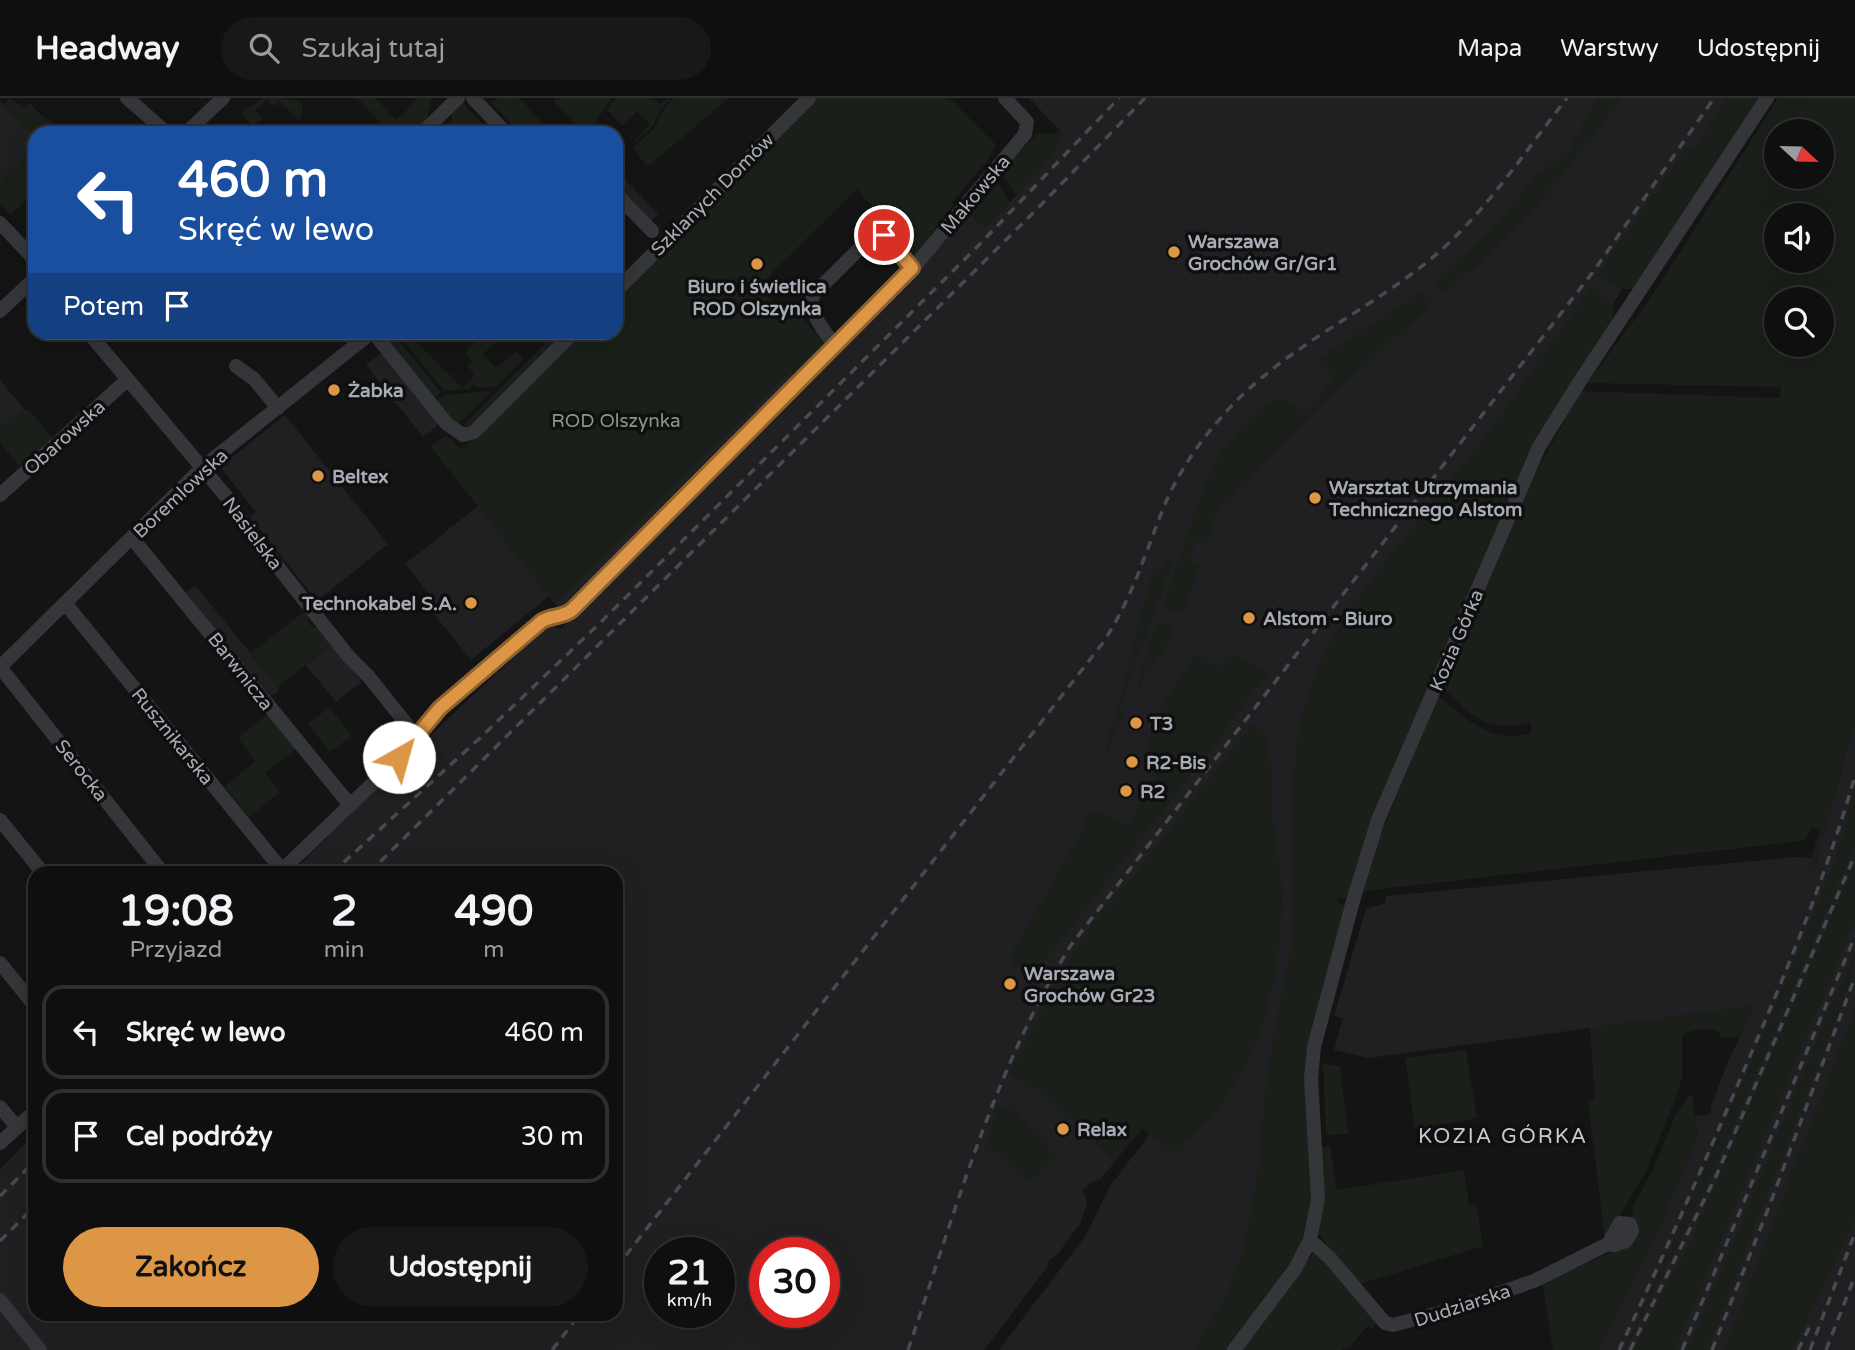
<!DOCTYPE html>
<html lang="pl">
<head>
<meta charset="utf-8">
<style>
  :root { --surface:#0f0f10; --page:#181819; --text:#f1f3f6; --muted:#9b9c9f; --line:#2f2f30; --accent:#dc9645 }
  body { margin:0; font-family:"Varela Round",sans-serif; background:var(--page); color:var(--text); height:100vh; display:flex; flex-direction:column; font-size:26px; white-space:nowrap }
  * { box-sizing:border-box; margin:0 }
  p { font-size:23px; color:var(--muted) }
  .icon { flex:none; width:38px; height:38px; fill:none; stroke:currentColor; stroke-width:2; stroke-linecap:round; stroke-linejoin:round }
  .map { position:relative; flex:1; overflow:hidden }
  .drawer { position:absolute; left:28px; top:768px; width:595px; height:455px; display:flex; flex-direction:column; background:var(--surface); border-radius:21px; box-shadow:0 7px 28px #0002,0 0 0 2px var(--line) }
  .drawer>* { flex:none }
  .guide { position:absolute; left:28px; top:28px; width:595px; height:214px; border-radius:21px; box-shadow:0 7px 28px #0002,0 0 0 2px var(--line); background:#1a4fa0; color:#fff; overflow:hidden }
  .needle { width:46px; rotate:112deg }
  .controls { position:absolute; left:1764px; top:21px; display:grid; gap:14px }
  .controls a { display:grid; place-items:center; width:70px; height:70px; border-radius:50%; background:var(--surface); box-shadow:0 7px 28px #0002,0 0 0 2px var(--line); font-size:35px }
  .speed { position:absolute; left:644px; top:1139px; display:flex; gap:14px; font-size:35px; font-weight:700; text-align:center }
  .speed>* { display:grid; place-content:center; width:91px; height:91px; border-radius:50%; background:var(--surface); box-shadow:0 7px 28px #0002,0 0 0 2px var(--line); line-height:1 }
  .speed small { font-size:18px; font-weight:400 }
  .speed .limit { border:10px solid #d22; background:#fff; color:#111 }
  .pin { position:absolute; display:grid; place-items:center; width:60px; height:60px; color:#fff; margin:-30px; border:4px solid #fff; border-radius:50%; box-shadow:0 2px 7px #0007 }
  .me { position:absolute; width:77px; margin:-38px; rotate:38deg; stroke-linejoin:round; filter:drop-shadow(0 0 5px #0008) }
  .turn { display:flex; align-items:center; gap:24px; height:147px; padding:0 35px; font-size:32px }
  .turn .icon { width:91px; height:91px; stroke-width:2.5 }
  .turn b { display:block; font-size:49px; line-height:60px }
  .then { display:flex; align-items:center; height:66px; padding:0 35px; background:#0003; gap:14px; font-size:26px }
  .eta { display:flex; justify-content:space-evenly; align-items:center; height:119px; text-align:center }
  .eta b { font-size:42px; font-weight:700; line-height:49px }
  .cta { display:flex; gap:14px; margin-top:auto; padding:14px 35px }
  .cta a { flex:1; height:80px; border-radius:42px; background:var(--accent); color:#111; font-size:28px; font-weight:700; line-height:80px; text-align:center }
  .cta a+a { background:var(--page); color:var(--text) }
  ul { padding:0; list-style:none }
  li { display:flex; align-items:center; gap:21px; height:94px; margin:0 14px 10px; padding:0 21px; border:4px solid var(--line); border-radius:21px }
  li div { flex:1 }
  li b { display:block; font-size:26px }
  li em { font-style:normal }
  header { display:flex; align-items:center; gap:42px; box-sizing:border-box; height:98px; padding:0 35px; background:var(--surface); border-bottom:2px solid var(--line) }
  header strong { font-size:33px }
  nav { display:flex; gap:38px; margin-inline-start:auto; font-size:24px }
  .search { width:490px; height:63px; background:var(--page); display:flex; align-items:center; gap:18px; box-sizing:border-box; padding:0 24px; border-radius:38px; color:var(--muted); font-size:26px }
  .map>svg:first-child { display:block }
</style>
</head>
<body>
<header>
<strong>Headway</strong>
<div class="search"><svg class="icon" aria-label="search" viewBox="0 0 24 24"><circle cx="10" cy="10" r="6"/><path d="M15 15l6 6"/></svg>Szukaj tutaj</div>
<nav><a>Mapa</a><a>Warstwy</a><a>Udostępnij</a></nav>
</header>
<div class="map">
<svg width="1855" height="1252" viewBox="0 0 1855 1252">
  <rect width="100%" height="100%" fill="#141415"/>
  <!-- built -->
  <path fill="#202022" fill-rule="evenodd" d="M1029 0H1748L1555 294 1351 756 1337 804 1301 1073 1204 1252H999L1086 1137 1110 1088 1150 1036 1142 1030 1101 1081 1090 1085 1083 1092 1087 1104 1080 1126 1056 1158 1049 1162 1048 1168 984 1252H0V1071L35 1036V1216H616V775H291L429 639 548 527 561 531 815 277 970 116 984 130 1001 114 1055 54 1052 50 1064 37ZM660 1155H719V1214H660ZM765 1155H824V1214H765Z
    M0 3 35 40V50L0 84Z
    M623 79 658 116 649 125 616 90V86Z
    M381 255 438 324 436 329 423 339 366 267Z
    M790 272 798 279 564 514 555 506Z
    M0 282 24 311 0 330Z
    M285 317 388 446 317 503 250 419 256 414 220 369Z
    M478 408 549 498 471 562 430 511 426 505 430 497 405 466Z
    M195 487 278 589 279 593 271 598 185 495Z
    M331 546 362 584 336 604 306 567Z
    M1855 623V1252H1598L1659 1130 1697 1039 1695 1018 1711 1016V1008L1727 966 1754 908 1369 960 1334 952 1343 920 1334 918 1366 811 1385 805 1386 798 1795 759 1811 760 1809 771 1814 773Z"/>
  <!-- green -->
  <path fill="#1a1f1a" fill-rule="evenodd" d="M10 0 24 10 30 5 41 17 68 35H35V40L4 7Z
    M263 0H281L302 4 303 17 298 22 279 3 273 8 267 2 255 12 262 20 253 28 241 15Z
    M357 0H375L396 22 418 0H431L427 23 414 35H403L405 33 402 30 399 33 401 35H395L391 31 386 35H370L380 24Z
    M497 0H519L552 35H520L491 5Z
    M556 0H612L588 35H585L554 4Z
    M616 0H653L660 6 667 0H671L663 8 652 29 634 46 633 45 650 27 637 13 622 28 607 12Z
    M673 0H729L647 69 633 50 654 30 665 9Z
    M814 0H949L996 47 988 62 952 104V108L913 161 888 135 891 132 857 91 760 187 758 190 789 221 796 215 828 247 797 278 789 272 555 506 430 348 445 338 449 341 451 340 461 352 579 235 616 234V197Z
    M1600 0H1623L1543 101 1474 170 1442 197 1439 194 1437 187 1440 179 1493 131 1536 78 1569 52 1594 5Z
    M1725 0H1761L1637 189C1621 196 1611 185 1597 177L1687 49 1695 51Z
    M1778 0H1855V623L1814 773 1809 772 1811 760 1820 732 1812 730 1806 741 1801 743 1364 793 1381 736 1438 598C1467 621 1493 648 1531 635L1530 624C1488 636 1470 617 1442 588L1523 398 1581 293 1780 300 1781 289 1587 285 1650 201ZM1776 33H1822V79H1776ZM1776 117H1822V163H1776ZM1776 201H1822V247H1776Z
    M460 2 492 35H437L452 21 451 11Z
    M1061 33 1065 37 1052 49 1056 54 1017 96 1015 95 1004 80 1003 71 1038 35 1053 36Z
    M35 50V94L11 117 0 106V84Z
    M994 83 1000 87 1010 105 984 131 967 113Z
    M1592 189 1612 207 1614 214 1610 227 1539 338 1348 801 1338 800 1337 804 1347 807 1308 946 1311 1102 1304 1139 1297 1155 1273 1192 1227 1252H1193C1212 1223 1231 1192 1241 1158 1259 1097 1260 1029 1269 966 1276 915 1292 867 1293 815 1295 745 1286 660 1309 593 1338 509 1403 444 1457 375 1504 315 1547 251 1592 189Z
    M1425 195 1430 198 1431 204 1428 210 1351 279 1218 409 1206 446 1196 442 1189 463 1199 467 1185 509 1177 516 1169 514 1165 502 1200 400 1219 357 1264 305 1283 300 1305 316 1333 281 1327 271 1317 262 1417 197Z
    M381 235H392L441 294 435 300Z
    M397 235H408L462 290 475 277 467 268 472 263 467 258 466 253 485 235H497L501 239 483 256 496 270 516 253 523 261 496 288 476 290 475 287H471V291L444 293Z
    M556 235H563L471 327 462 329Z
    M492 293 457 327 437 303 445 297Z
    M24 311 31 314 53 341 23 368 18 367 0 344V330Z
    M1168 459 1173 461 1123 602 1120 612 1123 619 1108 654 1105 653C1122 595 1136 530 1154 470L1162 472Z
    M305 513 309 518 307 523 313 530 318 529 331 546 278 589 251 555Z
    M1162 525 1169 526 1174 534 1173 539 1147 574 1132 603 1154 534 1158 527Z
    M1196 555 1219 570 1230 556 1269 573 1221 638 1033 878H1028L1020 873 1025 867 1021 864 1017 870 1009 866 1014 851 1076 744 1091 711 1130 727 1153 673 1148 646 1159 612Z
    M329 609 352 638 330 654 308 626Z
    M269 615 297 650 265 675 280 694 249 719 225 689 255 663 238 640Z
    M1252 626C1256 629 1262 632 1264 636 1274 653 1271 689 1272 710 1273 733 1279 755 1281 778 1286 855 1267 943 1222 1006 1208 1025 1190 1039 1172 1054L1142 1030 1113 1065V1062L1035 988 1032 992 1010 975 1060 876 1096 820 1130 782Z
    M1855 692V747L1709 1083 1625 1252 1802 847 1839 749Z
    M1855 766V823L1675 1252H1634L1693 1138Z
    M1855 851C1855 884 1829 936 1817 968 1781 1063 1744 1157 1707 1252H1688Z
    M1755 908 1739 939H1722V941L1718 933C1705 929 1696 931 1684 936L1682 942V981L1673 1007 1646 1074 1605 1143 1588 1003 1595 1001 1590 930Z
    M1855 911V1120L1817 1203 1792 1252H1724Z
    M1466 952 1477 1020 1415 1032 1405 960Z
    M1323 966 1340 968 1348 1036 1326 1037Z
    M1692 996 1697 1039 1659 1130 1598 1252H1553L1542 1184 1629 1147 1635 1136 1638 1124 1633 1119 1632 1109 1652 1074 1676 1016 1688 998Z
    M997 1007 1009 1009 1056 1057 1030 1085 986 1046Z
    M1327 1047 1330 1048 1337 1092 1464 1072 1469 1107 1476 1105 1483 1148 1360 1186 1343 1170 1319 1136 1322 1050Z
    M1313 1155 1319 1157 1376 1220V1226L1371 1231 1368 1228 1346 1252 1344 1250 1342 1252H1241Z"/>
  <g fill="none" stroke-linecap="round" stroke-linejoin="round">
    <!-- minor -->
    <path stroke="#353639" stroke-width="14" d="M127 0 167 35
      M473 0 506 35
      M186 35 223 0
      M422 35 458 0
      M616 96 652 133
      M0 125 35 162
      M616 193 809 0
      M0 213 35 180
      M88 234 230 403 244 426 349 559 369 579 416 638
      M373 234 447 326 463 337 474 334 574 234
      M836 247C825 236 806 211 814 196L878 132 913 170
      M236 268 254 281 278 310
      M0 397 127 282
      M132 440 350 707
      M65 505 282 772
      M0 569 202 370 372 234
      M0 569 163 775
      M0 722 43 775
      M279 775 390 669 440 609 542 523C552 517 562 520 572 512L913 170 1025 36 1027 24 1005 0
      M0 865 35 908
      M0 1009 17 1029
      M0 1045 35 1013
      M1310 1142 1330 1160 1385 1225 1393 1227 1450 1212 1534 1183 1608 1146 1614 1147 1626 1143 1632 1133 1630 1126 1620 1125 1608 1146
      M0 1202 40 1252
      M1234 1252 1295 1171 1310 1142 1318 1101 1311 980 1314 949 1353 803 1378 722 1539 349 1580 283 1767 0"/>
    <!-- rail -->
    <path stroke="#484a4e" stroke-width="3.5" stroke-dasharray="9 7" stroke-linecap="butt" d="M332 775 481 639 602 523 977 149 1119 0
      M369 775 1034 114 1145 0
      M0 1098 35 1063
      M0 1143 35 1108
      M616 1170 1102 546C1132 501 1143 461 1163 411 1176 379 1196 348 1219 322 1276 254 1358 219 1426 165 1482 120 1523 56 1567 0
      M552 1252 580 1216
      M908 1252C955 1115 994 971 1071 847L1593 174 1714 0
      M1619 1252C1661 1164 1700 1075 1738 986 1782 884 1824 785 1855 678
      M1630 1252 1717 1076 1855 757
      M1682 1252 1855 838
      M1712 1252 1767 1114 1855 879
      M1798 1252 1812 1224
      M1810 1252 1855 1135
      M1826 1252 1855 1178"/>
  </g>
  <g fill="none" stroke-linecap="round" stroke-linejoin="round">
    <!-- route casing -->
    <g stroke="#8f622d" stroke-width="18">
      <path id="route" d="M399 659 440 610 542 523C552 517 562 520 572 512L912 170 884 137"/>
    </g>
    <!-- route -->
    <use href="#route" stroke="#dc9645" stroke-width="12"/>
  </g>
  <!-- markers -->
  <g fill="#dc9645" stroke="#0f0f10" stroke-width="2.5">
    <circle cx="1174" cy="154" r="7"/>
    <circle cx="757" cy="166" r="7"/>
    <circle cx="334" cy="292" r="7"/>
    <circle cx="318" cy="378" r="7"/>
    <circle cx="1315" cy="400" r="7"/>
    <circle cx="471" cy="505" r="7"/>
    <circle cx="1249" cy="520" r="7"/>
    <circle cx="1136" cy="625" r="7"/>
    <circle cx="1132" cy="664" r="7"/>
    <circle cx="1126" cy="693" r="7"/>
    <circle cx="1010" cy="886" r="7"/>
    <circle cx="1063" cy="1031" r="7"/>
  </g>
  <g text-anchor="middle" stroke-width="7" stroke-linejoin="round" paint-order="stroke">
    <!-- street labels -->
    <g font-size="19" fill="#a7acb4" stroke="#0f0f10">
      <text transform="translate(712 96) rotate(-45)" y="7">Szklanych Domów</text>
      <text transform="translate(975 96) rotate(-50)" y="7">Makowska</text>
      <text transform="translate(64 339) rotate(-42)" y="7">Obarowska</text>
      <text transform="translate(180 395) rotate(-43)" y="7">Boremlowska</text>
      <text transform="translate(253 435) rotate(53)" y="7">Nasielska</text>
      <text transform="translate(1456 542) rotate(-67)" y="7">Kozia Górka</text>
      <text transform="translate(241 573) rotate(52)" y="7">Barwnicza</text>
      <text transform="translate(173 638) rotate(51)" y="7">Rusznikarska</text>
      <text transform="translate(82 672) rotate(52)" y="7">Serocka</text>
      <text transform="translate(1462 1207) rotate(-18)" y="7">Dudziarska</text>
    </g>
    <!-- poi labels -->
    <g font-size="19" font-weight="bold" fill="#a7acb4" stroke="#0f0f10" text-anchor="start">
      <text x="1188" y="150">Warszawa<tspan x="1188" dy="22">Grochów Gr/Gr1</tspan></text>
      <text x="757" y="195" text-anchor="middle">Biuro i świetlica<tspan x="757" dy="22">ROD Olszynka</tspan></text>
      <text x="348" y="299">Żabka</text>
      <text x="332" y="385">Beltex</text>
      <text x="1329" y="396">Warsztat Utrzymania<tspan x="1329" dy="22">Technicznego Alstom</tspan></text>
      <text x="457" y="512" text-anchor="end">Technokabel S.A.</text>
      <text x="1263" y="527">Alstom - Biuro</text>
      <text x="1150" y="632">T3</text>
      <text x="1146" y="671">R2-Bis</text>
      <text x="1140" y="700">R2</text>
      <text x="1024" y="882">Warszawa<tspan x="1024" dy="22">Grochów Gr23</tspan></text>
      <text x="1077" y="1038">Relax</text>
    </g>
    <!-- park labels -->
    <g font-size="19" fill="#829c80" stroke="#0f0f10">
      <text x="616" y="329">ROD Olszynka</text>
    </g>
    <!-- neighbourhood labels -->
    <g font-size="21" letter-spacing="2" fill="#c7cbd0" stroke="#0f0f10">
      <text x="1503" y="1045">KOZIA GÓRKA</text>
    </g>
  </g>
</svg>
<div class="controls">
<a><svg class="needle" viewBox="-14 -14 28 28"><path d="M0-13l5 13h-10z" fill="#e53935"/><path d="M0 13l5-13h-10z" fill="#9b9c9f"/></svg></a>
<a><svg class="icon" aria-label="sound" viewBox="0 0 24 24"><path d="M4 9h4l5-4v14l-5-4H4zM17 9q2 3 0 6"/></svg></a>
<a><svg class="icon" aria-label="search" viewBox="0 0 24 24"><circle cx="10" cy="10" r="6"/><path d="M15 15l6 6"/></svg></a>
</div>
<div class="speed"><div>21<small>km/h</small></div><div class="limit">30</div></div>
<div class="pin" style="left:884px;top:137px;background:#d93025"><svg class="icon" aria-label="arrive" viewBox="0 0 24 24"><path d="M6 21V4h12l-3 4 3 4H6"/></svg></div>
<svg class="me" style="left:399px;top:659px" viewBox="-20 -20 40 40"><circle r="19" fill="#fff"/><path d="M0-13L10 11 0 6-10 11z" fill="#dc9645"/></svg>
<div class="guide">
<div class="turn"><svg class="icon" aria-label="left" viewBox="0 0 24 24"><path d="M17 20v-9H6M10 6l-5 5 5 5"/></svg><div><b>460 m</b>Skręć w lewo</div></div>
<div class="then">Potem<svg class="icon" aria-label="arrive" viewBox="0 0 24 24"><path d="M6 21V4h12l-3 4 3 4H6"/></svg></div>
</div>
<section class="drawer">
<div class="eta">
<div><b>19:08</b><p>Przyjazd</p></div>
<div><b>2</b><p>min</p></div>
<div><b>490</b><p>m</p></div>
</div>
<ul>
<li><svg class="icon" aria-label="left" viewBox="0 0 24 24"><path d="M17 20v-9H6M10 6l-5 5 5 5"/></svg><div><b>Skręć w lewo</b></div><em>460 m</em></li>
<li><svg class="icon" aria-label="arrive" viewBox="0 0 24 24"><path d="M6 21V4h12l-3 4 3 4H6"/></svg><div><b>Cel podróży</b></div><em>30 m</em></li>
</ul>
<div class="cta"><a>Zakończ</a><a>Udostępnij</a></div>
</section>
</div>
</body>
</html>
